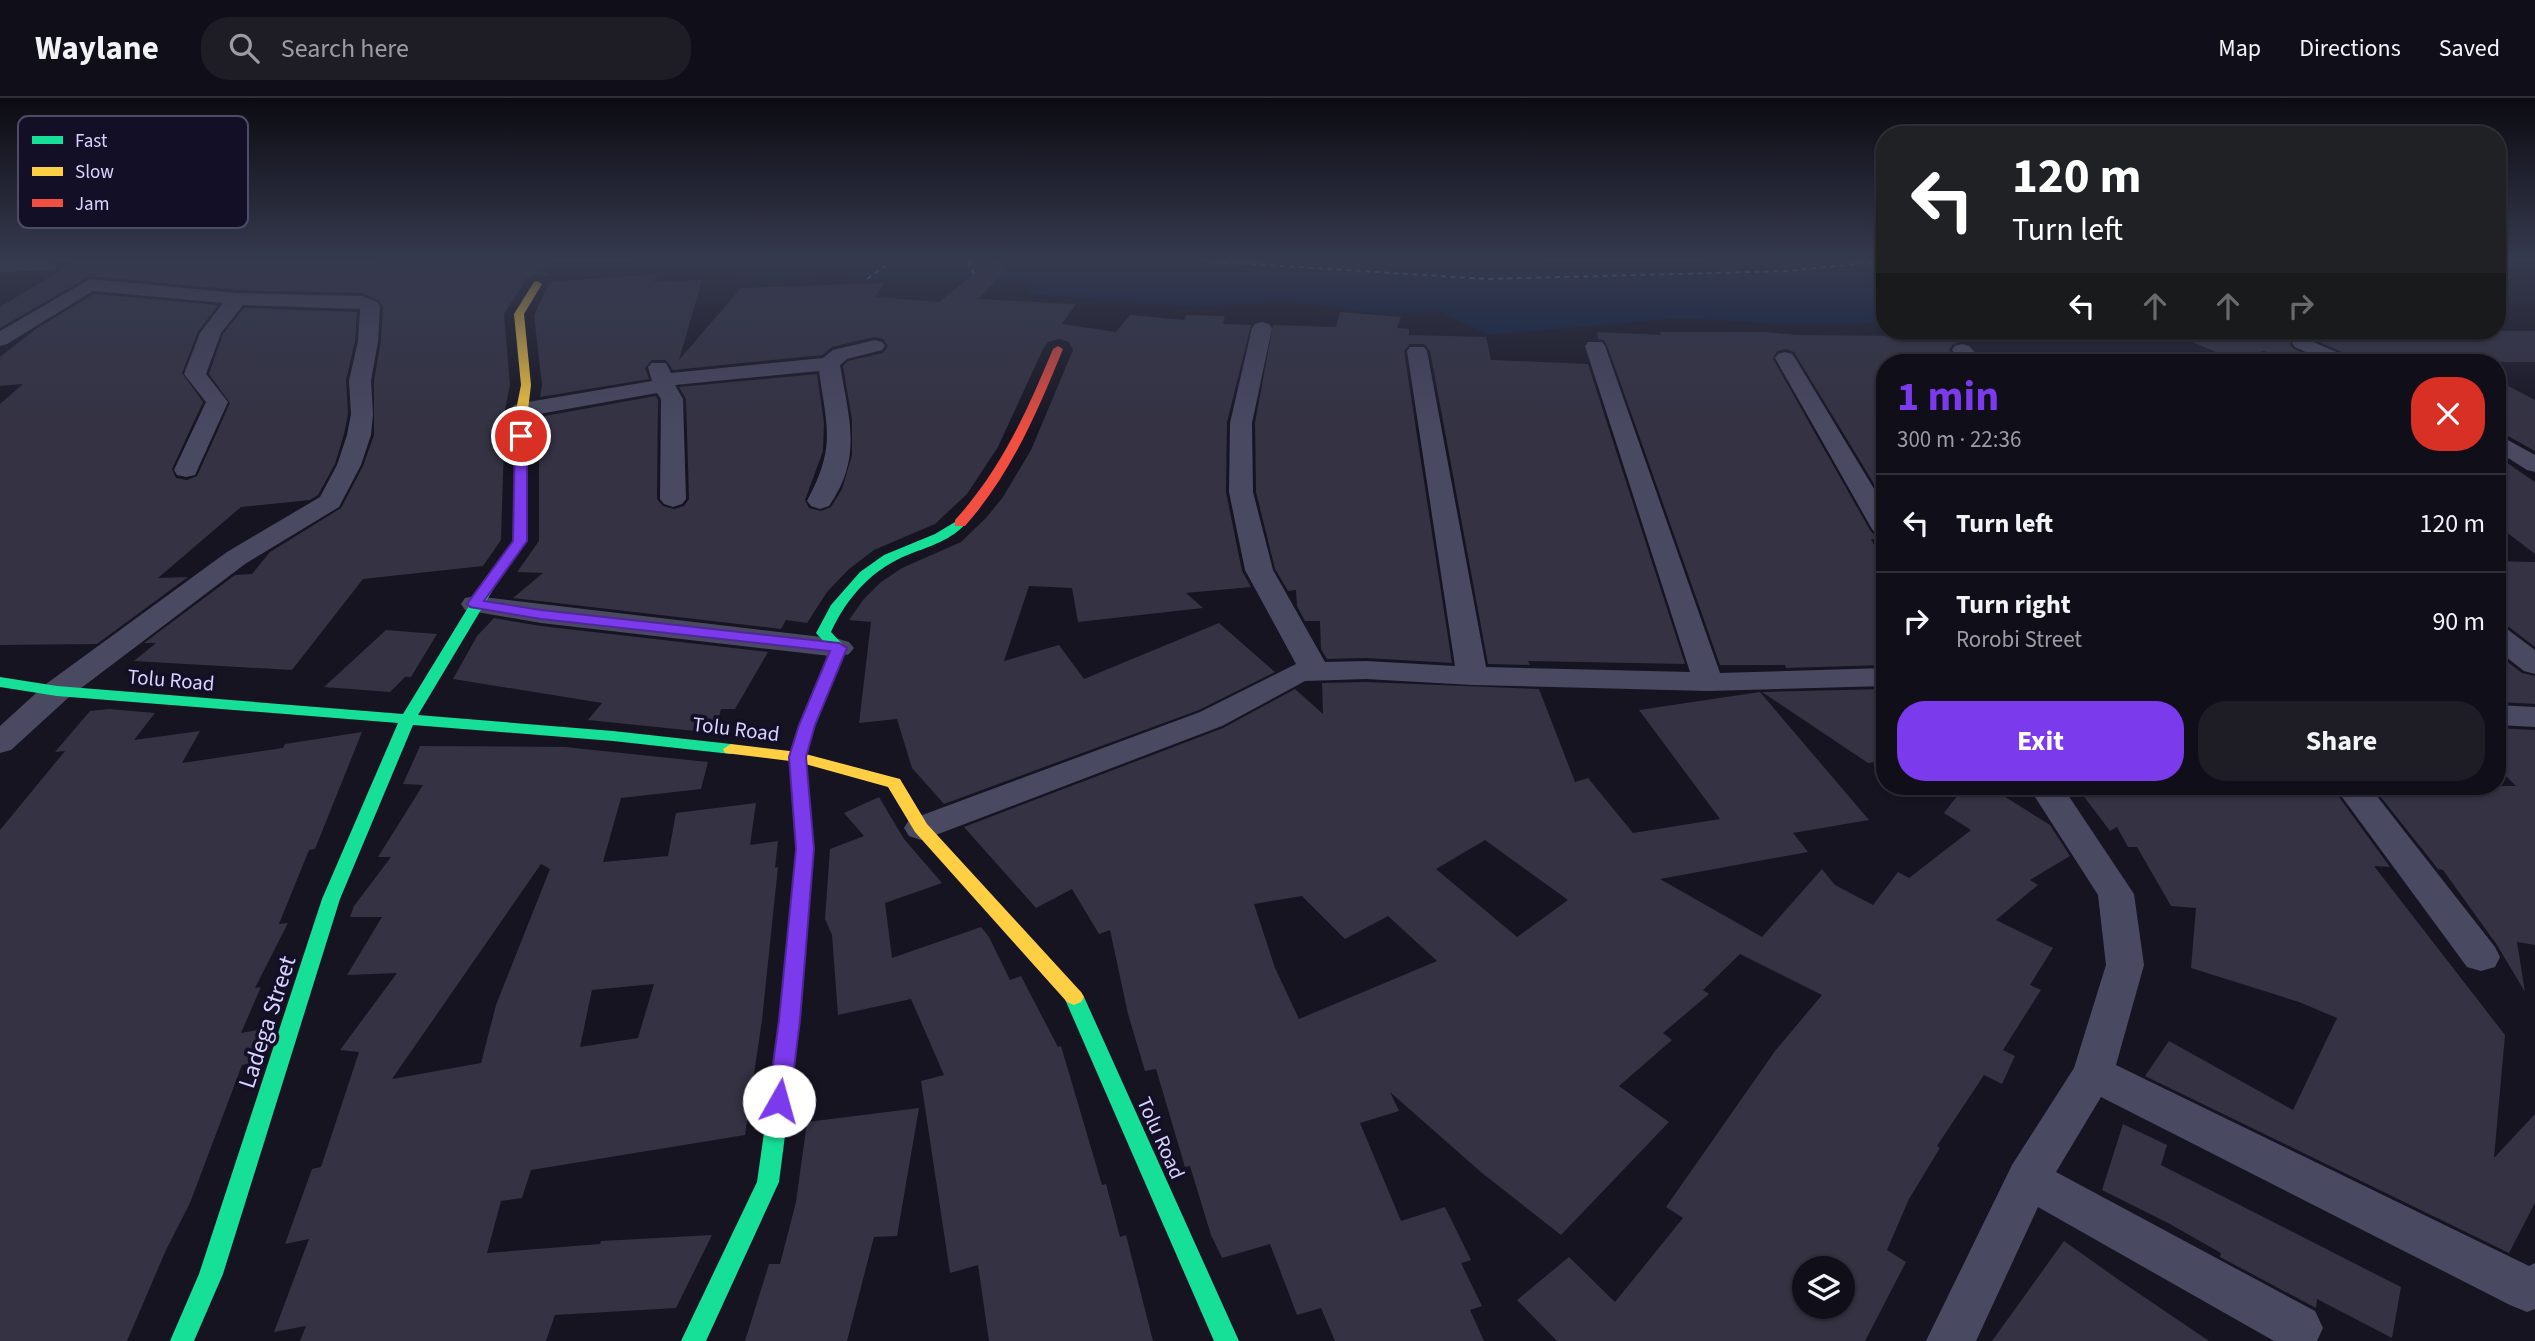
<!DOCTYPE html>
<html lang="en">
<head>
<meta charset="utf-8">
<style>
  :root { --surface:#100f19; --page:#1e1d26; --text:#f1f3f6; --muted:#9c9ca2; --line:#302f38; --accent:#7c3aed }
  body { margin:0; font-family:"Source Sans 3",sans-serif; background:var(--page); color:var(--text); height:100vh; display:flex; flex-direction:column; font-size:26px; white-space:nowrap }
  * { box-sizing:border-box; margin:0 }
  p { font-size:23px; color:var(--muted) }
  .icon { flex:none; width:38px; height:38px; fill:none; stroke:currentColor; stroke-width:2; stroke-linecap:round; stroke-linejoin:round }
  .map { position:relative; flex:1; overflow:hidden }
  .side { position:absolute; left:1876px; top:256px; width:630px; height:441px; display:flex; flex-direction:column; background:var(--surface); border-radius:28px; box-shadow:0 2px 5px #0004,0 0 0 2px var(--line) }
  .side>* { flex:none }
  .guide { position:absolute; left:1876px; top:28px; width:630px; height:214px; border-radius:28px; box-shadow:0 2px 5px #0004,0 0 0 2px var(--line); background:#202124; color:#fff; overflow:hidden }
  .fabs { position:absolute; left:1792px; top:1158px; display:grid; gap:14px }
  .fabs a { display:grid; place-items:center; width:63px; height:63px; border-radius:50%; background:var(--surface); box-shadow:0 2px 5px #0004,0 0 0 2px var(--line); font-size:35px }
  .pin { position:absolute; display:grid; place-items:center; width:60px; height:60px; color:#fff; margin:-30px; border:4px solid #fff; border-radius:50%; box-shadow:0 2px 7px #0007 }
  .me { position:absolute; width:77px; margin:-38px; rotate:7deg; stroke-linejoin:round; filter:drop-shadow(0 0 5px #0008) }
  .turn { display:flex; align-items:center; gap:24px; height:147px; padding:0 21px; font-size:32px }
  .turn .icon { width:91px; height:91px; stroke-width:2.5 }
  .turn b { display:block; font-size:49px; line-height:60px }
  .lanes { display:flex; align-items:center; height:66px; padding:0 21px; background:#0003; justify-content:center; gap:35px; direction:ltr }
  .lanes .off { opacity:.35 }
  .round { display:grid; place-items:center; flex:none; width:74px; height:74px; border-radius:28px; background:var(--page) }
  .summary { display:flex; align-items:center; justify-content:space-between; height:119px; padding:0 21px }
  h1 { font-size:42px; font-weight:700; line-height:52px; color:var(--accent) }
  .primary-button { display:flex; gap:14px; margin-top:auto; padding:14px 21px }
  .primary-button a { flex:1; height:80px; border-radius:28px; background:var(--accent); color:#fff; font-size:28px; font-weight:700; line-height:80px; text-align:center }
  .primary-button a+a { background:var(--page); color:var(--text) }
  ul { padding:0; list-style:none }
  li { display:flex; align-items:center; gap:21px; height:98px; padding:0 21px; border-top:2px solid var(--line) }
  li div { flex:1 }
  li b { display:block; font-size:26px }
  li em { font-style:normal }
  header { display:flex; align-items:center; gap:42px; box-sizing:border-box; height:98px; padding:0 35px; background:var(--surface); border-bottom:2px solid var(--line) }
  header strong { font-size:33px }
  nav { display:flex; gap:38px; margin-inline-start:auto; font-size:24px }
  .search { width:490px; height:63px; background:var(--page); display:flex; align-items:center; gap:18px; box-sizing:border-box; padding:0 24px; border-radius:28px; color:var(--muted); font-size:26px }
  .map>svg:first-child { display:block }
</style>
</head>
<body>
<header>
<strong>Waylane</strong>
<div class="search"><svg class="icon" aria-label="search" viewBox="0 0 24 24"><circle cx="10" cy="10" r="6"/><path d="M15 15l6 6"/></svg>Search here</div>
<nav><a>Map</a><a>Directions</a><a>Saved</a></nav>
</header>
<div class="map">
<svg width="2535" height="1243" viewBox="0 0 2535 1243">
  <rect width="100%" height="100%" fill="#161421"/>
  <!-- water -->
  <path fill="#0b1e41" d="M631 163H1454L1593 167 1885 163V225L1784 226 1682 220 1488 237 1441 214 1379 215 1282 203 1196 209 1031 196 1025 186 946 178 884 182 839 174 767 179 715 173 652 171Z"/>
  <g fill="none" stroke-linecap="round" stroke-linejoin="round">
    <!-- ferry -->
    <path stroke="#62b6ff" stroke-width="2" stroke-dasharray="5 4.5" stroke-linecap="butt" d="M968 163 975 178
      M1204 163 1487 181 1787 173 1885 163
      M867 181 892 163"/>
  </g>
  <!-- building -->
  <path fill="#343243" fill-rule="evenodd" d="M76 163 551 165 540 175H550L546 178 536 176 527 180 504 216 510 287 505 312 501 442 483 468 363 481 292 572 134 563 156 545H144L235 477 252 476 270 454 341 410 363 368 374 337V283L381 243 383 208 378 202 362 195 238 192 90 178 0 230V209Z
    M990 163H999L1007 171 978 201 1076 206 1062 226 1116 234 1130 217 1184 222 1186 217 1225 218 1223 226 1251 227 1227 324 1226 394 1242 473 1251 489 1186 495 1203 510 1078 524 1072 490 1029 488 1004 563 1059 547 1084 581 1219 525 1275 574 1199 612 944 706 912 670 897 621 859 625 871 524 849 522 863 502 881 484 902 470 961 444 986 420 1003 399 1031 352 1073 252 1069 244 1059 241 1048 244 1043 251 998 349 967 396 935 426 874 452 849 471 827 494 807 525 786 522 781 531 513 500 543 475 517 474 539 443V319L656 298 658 302 657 401 663 408 674 411 684 408 689 401 686 301 679 289 817 276 824 325 823 353 805 402 809 410 821 413 831 409 842 391 852 357V322L843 268 848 263 883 255 888 248 883 241 874 239 832 249 822 257 673 272 666 262H652L645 270 649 281 540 299 542 287 534 217 550 184 658 176 654 184 702 182 679 262 741 190 885 185 875 199 939 204Z
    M94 196 218 207 198 234 182 275 203 304 172 371 176 380 187 382 197 378 230 305 209 276 223 236 244 210 357 214 355 243 346 282 348 316 344 336 335 366 318 397 310 402 241 409 158 480 188 479 97 546 0 547V306L23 286 0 288V259L37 230Z
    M1340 214 1401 219 1397 230 1409 231V237L1486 239 1491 262 1588 266 1685 566 1528 563 1530 567 1488 566 1430 253 1424 246H1410L1404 253 1452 565 1366 560 1327 561 1321 551 1320 523H1305L1297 508 1296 492 1288 493 1275 471 1256 394 1255 325 1273 227 1336 229Z
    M1892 233H1948L1962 243 1953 246 1949 252 1959 264H1885V404L1794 254 1786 251 1777 253 1773 261 1870 432 1875 438 1884 441H1871L1885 469V567L1786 570 1785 567H1720L1607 247 1604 242 1598 241 1597 234 1661 237 1660 234H1764L1797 237 1897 238Z
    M2166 233H2535V264H2356L2351 258 2301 236 2293 239 2290 247 2294 251 2321 264 2284 262 2264 253 2233 261Z
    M2497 282 2535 302V353L2497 332Z
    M2497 358 2535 384V456L2497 427Z
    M2497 463 2535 464V549L2509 529 2497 526Z
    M494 520 541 528 768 554 735 611H721L715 635 588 622 602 605 453 581 477 538Z
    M386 532 437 536 411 579H405L390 594 324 589Z
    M2497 556 2522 575 2535 578V606L2497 604Z
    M1366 584 1539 591 1575 684 1588 680 1633 735 1720 721 1639 612 1760 594 1869 722 1793 735 1808 754 1660 781 1762 839 1822 771 1835 787 1873 807 1898 774 1909 780 1971 732 1944 715 1965 688H1988L2050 727 2070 758 2030 782 2038 787 1996 822 2053 850 2030 887 2041 892 2003 952 2015 958 2002 986 1984 977 1937 1048 1940 1050 1909 1101 1887 1152 1906 1164 1865 1243H1557L1517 1202 1569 1159 1615 1204 1683 1120 1666 1109 1775 953 1822 897 1740 856 1703 892 1709 896 1663 935 1672 942 1619 988 1669 1024 1561 1137 1482 1075 1390 994 1399 1013 1360 1025 1401 1123 1445 1109 1471 1162 1461 1165 1482 1208 1470 1212 1484 1243H1335L1321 1210 1297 1217 1270 1146 1222 1160 1211 1137 1190 1068 1185 1069 1156 971 1145 973 1128 916 1110 832 1099 836 1072 791 1036 810 964 729 1223 630 1295 591 1323 616 1322 585ZM1485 742 1568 802 1517 839 1436 771ZM1302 798 1345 841 1388 818 1437 863 1299 921 1275 870 1254 806ZM1804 1171H1843V1209H1804Z
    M1885 591V663L1868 665 1762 594Z
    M109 611 155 615 134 642 200 633 182 665 283 650 285 646 362 634 315 751 309 752 279 826 288 825 255 890 261 889 241 935 262 931 251 965 242 967 190 1105 166 1152 127 1243H0V732L65 653 55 654 90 613Z
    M2497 630 2535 632V847L2517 844 2525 894 2497 847 2443 772 2438 771 2372 688H2516L2497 669Z
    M420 648 565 649 708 664 701 691 621 700 603 764 668 758 676 715 756 705 750 747 778 743 775 770 778 769 762 922 745 1037 531 1072 522 1100 501 1103 487 1155 600 1146 601 1143 712 1137 676 1210 555 1217 546 1243H300L306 1228 274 1234 309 1141 285 1146 312 1071 321 1069 359 954 340 952 397 875 347 877 382 819H350L354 808 391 759H378L423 687 403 686ZM541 766 550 771 496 907 481 965 392 981ZM654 886 638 940 580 949 592 892Z
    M2076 688H2331L2390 769 2374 768 2505 937 2494 1060 2535 1016V1105L2509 1155 2145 978 2169 943 2293 1012 2337 920 2299 904 2191 870 2196 810 2171 808 2137 749H2128L2117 729 2110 733Z
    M879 699 904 741 942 785 885 805 892 860 981 829 989 839 1010 882 1021 878 1058 949 1061 948 1102 1087 1106 1086 1120 1139 1126 1137 1153 1243H989L978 1167 950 1175 921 983 944 977 911 901 838 917 832 837 825 821 830 751 864 738 844 715Z
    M919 1010 897 1138 874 1139 847 1243H745L769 1166H780L796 1104 807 1024Z
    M2123 1026 2167 1047 2161 1067 2401 1189 2392 1240 2317 1201 2316 1210 2220 1159 2221 1155 2168 1125 2102 1092Z
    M2064 1143 2119 1182 2209 1243H1992Z"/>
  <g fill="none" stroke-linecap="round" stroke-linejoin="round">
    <!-- street -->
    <path fill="#4a4962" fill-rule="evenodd" d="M49 163 57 168 54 172 0 174V164Z
      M90 181 238 195 362 198 377 204 380 208 378 243 371 283 373 316 371 337 361 367 339 409 245 466 68 600 11 652 0 655V628L46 586 227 454 320 399 337 367 347 337 351 316 349 283 358 243 360 211 243 207 221 235 206 276 228 304 195 377 186 379 177 377 174 372 206 304 184 276 200 235 223 205 93 193 7 246 0 248V233Z
      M1262 224 1269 226 1272 230 1252 325 1253 394 1273 472 1325 564 1366 563 1455 568 1407 253 1410 249H1424L1427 253 1486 569 1690 574 1585 248 1588 244H1602L1605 248 1720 575 1885 570V588L1708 593 1472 587 1366 581 1305 583 1222 628 933 738 921 742 909 738 904 730 909 722 1200 614 1296 566 1245 472 1229 394 1230 325 1252 230 1255 226Z
      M2302 239 2350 260 2353 264H2327L2295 249 2292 245 2295 241Z
      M875 242 882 244 885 248 882 252 847 261 840 267C849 321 863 359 829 408L820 411 811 408 807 403C836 349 827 330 819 273L675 287 683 301 686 401 682 406 673 409 664 406 660 401 661 301 657 295 522 319 514 317 511 312 514 307 522 305 652 283 648 269 652 265H666L671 275 823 260 833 252Z
      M1962 246 1969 248 1984 264H1962L1952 252 1955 248Z
      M1785 254 1792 256 1795 260 1885 409V439L1876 436 1872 431 1775 260 1778 256Z
      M2497 336 2535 357V374L2527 372 2497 353Z
      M475 498 839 541 849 544 854 550 849 556 839 559 541 525 465 512 461 506 465 500Z
      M2497 528 2507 531 2535 552V576L2524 573 2497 552Z
      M2497 607 2535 609V629L2497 627Z
      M2028 688H2062L2134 796 2144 867 2116 967 2529 1168 2535 1165V1211L2527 1214 2510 1207 2101 999 2056 1074 2315 1213 2323 1230 2317 1243H2274L2038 1109 1976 1243H1926L2012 1067 2074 970 2106 867 2098 797Z
      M2334 688H2369L2495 849 2500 859 2495 869 2481 873 2467 869Z"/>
    <!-- fast -->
    <path fill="#16e098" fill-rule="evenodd" d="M960 421 966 425C952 442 930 448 910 456 873 470 847 499 831 534L846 550 815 627 806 659 814 751 800 922 779 1084 706 1243H681L757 1084 780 922 796 751 790 659 799 627 831 551 816 535 831 507 860 474 884 457 935 436Z
      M490 481 497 485 418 617 613 633 731 646 739 651 731 656 613 643 413 627 340 801 223 1176 194 1243H170L199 1176 322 801 398 625 57 598 0 589V579L57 588 403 616 483 485Z
      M1074 891 1081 894 1084 899 1239 1243H1214L1064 899 1067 894Z"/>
    <!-- slow -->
    <path fill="#ffcf43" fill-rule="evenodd" d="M537 183 542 186 524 216 531 287 528 312 527 443 495 488 490 489 483 485 513 443 516 312 521 287 514 216 534 184Z
      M731 646 798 654 900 681 927 726 1081 894 1084 899 1081 904 1074 907 1067 904 915 734 888 689 798 664 725 655 723 651Z"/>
    <!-- jam -->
    <path fill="#f24e42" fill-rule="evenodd" d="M1058 248 1063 251C1037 315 1011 376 965 428H955V422C1001 372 1027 313 1053 251Z"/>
  </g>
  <!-- sky -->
  <linearGradient id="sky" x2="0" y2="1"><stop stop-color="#0c0b12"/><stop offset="0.48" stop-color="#363a4e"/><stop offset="1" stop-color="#363a4e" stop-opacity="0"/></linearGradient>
  <rect width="2535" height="337" fill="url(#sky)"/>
  <!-- route -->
  <path fill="#7c3aed" stroke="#51269a" stroke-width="2" d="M521 335 527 338V443L484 503 541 512 839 545 847 550 815 627 806 659 814 751 800 922 790 1003 787 1009 779 1012 771 1009 768 1003 779 922 796 751 789 659 799 627 830 553 541 521 470 509 467 506 513 443 515 338Z"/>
  <g text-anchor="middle" stroke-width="7" stroke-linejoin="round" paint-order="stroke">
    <!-- street labels -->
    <g font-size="21" fill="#d9d4ff" stroke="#130f26">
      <text transform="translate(171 582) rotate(5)" y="7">Tolu Road</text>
      <text transform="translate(736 631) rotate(7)" y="7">Tolu Road</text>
      <text transform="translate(1161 1040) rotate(66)" y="7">Tolu Road</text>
    </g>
    <!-- near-street labels -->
    <g font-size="24" fill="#d9d4ff" stroke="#130f26">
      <text transform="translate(267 924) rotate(-72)" y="8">Ladega Street</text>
    </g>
  </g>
  <!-- legend -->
  <rect x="18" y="18" width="230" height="112" rx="10" fill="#130f26" stroke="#4e4a67" stroke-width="2"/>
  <rect x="32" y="38" width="31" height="8" fill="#16e098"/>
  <rect x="32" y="69" width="31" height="9" fill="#ffcf43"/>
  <rect x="32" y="101" width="31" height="8" fill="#f24e42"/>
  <g font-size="19" fill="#d9d4ff">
    <text x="75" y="49">Fast</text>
    <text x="75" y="80">Slow</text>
    <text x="75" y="112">Jam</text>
  </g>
</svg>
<div class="fabs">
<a><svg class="icon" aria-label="layers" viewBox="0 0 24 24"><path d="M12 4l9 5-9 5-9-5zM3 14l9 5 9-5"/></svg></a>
</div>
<div class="pin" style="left:521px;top:338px;background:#d93025"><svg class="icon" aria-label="arrive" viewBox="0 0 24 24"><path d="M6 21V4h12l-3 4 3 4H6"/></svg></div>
<svg class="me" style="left:779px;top:1003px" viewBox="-20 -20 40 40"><circle r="19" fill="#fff"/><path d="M0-13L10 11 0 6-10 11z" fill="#7c3aed"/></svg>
<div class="guide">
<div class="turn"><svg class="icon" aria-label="left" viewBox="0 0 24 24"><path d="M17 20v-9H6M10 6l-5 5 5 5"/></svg><div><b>120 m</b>Turn left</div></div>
<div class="lanes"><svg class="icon" aria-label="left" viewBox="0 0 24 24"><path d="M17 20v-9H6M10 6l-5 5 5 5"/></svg><svg class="icon off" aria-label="ahead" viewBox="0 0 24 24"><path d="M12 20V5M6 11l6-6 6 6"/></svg><svg class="icon off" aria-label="ahead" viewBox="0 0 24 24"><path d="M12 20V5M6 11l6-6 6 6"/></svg><svg class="icon off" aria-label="right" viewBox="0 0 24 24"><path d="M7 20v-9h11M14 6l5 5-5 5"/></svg></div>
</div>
<section class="side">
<div class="summary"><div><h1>1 min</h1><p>300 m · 22:36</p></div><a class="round" style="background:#d93025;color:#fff"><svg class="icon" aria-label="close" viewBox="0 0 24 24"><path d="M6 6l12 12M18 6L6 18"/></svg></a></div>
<ul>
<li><svg class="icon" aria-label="left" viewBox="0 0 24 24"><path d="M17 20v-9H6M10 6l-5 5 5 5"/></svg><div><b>Turn left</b></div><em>120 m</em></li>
<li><svg class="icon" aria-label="right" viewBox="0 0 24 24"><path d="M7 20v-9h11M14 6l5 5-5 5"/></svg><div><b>Turn right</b><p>Rorobi Street</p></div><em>90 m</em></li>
</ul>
<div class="primary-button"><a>Exit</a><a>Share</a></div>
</section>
</div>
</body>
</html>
